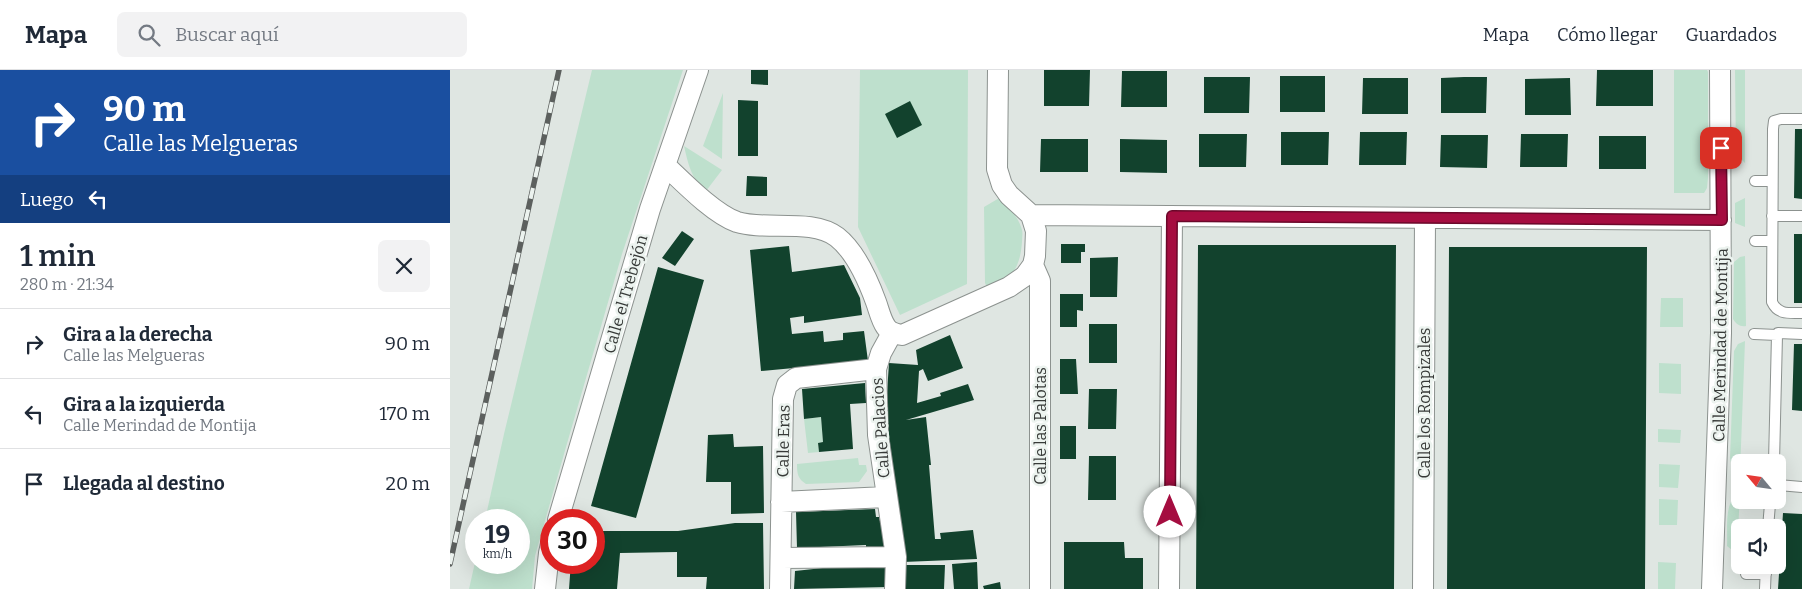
<!DOCTYPE html>
<html lang="es">
<head>
<meta charset="utf-8">
<style>
  :root { --surface:#fff; --page:#f2f2f3; --text:#1f2937; --muted:#747a83; --line:#e0e1e3 }
  body { margin:0; font-family:Bitter,serif; background:var(--page); color:var(--text); height:100vh; display:flex; flex-direction:column; font-size:19px; white-space:nowrap }
  * { box-sizing:border-box; margin:0 }
  p { font-size:16px; color:var(--muted) }
  .icon { flex:none; width:28px; height:28px; fill:none; stroke:currentColor; stroke-width:2; stroke-linecap:round; stroke-linejoin:round }
  .map { position:relative; flex:1; overflow:hidden }
  .sheet { display:flex; flex-direction:column; background:var(--surface); width:450px }
  .sheet>* { flex:none }
  .hud { background:#1a4fa0; color:#fff; overflow:hidden }
  .needle { width:32px; rotate:299deg }
  .fabs { position:absolute; left:1281px; top:384px; display:grid; gap:10px }
  .fabs a { display:grid; place-items:center; width:55px; height:55px; border-radius:8px; background:var(--surface); box-shadow:0 5px 20px #0002; font-size:25px }
  .speed { position:absolute; left:15px; top:439px; display:flex; gap:10px; font-size:25px; font-weight:700; text-align:center }
  .speed>* { display:grid; place-content:center; width:65px; height:65px; border-radius:50%; background:var(--surface); box-shadow:0 5px 20px #0002; line-height:1 }
  .speed small { font-size:12px; font-weight:400 }
  .speed .limit { border:8px solid #d22; background:#fff; color:#111 }
  .pin { position:absolute; display:grid; place-items:center; width:42px; height:42px; color:#fff; margin:-21px; border-radius:10px; box-shadow:0 2px 8px #0006 }
  .me { position:absolute; width:55px; margin:-28px; rotate:0deg; stroke-linejoin:round; filter:drop-shadow(0 0 4px #0008) }
  .turn { display:flex; align-items:center; gap:18px; height:105px; padding:0 20px; font-size:22px }
  .turn .icon { width:65px; height:65px; stroke-width:2.5 }
  .turn b { display:block; font-size:35px; line-height:42px }
  .then { display:flex; align-items:center; height:48px; padding:0 20px; background:#0003; gap:10px; font-size:19px }
  .round { display:grid; place-items:center; flex:none; width:52px; height:52px; border-radius:8px; background:var(--page) }
  .summary { display:flex; align-items:center; justify-content:space-between; height:85px; padding:0 20px }
  h1 { font-size:30px; font-weight:600; line-height:38px }
  ul { padding:0; list-style:none }
  li { display:flex; align-items:center; gap:15px; height:70px; padding:0 20px; border-top:1px solid var(--line) }
  li div { flex:1 }
  li b { display:block; font-size:19px }
  li em { font-style:normal }
  header { display:flex; align-items:center; gap:30px; box-sizing:border-box; height:70px; padding:0 25px; background:var(--surface); border-bottom:1px solid var(--line) }
  header strong { font-size:24px }
  nav { display:flex; gap:28px; margin-inline-start:auto; font-size:18px }
  .search { width:350px; height:45px; background:var(--page); display:flex; align-items:center; gap:12px; box-sizing:border-box; padding:0 18px; border-radius:8px; color:var(--muted); font-size:19px }
  main { display:flex; flex:1; min-height:0 }
  .map>svg:first-child { display:block }
</style>
</head>
<body>
<header>
<strong>Mapa</strong>
<div class="search"><svg class="icon" aria-label="search" viewBox="0 0 24 24"><circle cx="10" cy="10" r="6"/><path d="M15 15l6 6"/></svg>Buscar aquí</div>
<nav><a>Mapa</a><a>Cómo llegar</a><a>Guardados</a></nav>
</header>
<main>
<section class="sheet">
<div class="hud">
<div class="turn"><svg class="icon" aria-label="right" viewBox="0 0 24 24"><path d="M7 20v-9h11M14 6l5 5-5 5"/></svg><div><b>90 m</b>Calle las Melgueras</div></div>
<div class="then">Luego<svg class="icon" aria-label="left" viewBox="0 0 24 24"><path d="M17 20v-9H6M10 6l-5 5 5 5"/></svg></div>
</div>
<div class="summary"><div><h1>1 min</h1><p>280 m · 21:34</p></div><a class="round"><svg class="icon" aria-label="close" viewBox="0 0 24 24"><path d="M6 6l12 12M18 6L6 18"/></svg></a></div>
<ul>
<li><svg class="icon" aria-label="right" viewBox="0 0 24 24"><path d="M7 20v-9h11M14 6l5 5-5 5"/></svg><div><b>Gira a la derecha</b><p>Calle las Melgueras</p></div><em>90 m</em></li>
<li><svg class="icon" aria-label="left" viewBox="0 0 24 24"><path d="M17 20v-9H6M10 6l-5 5 5 5"/></svg><div><b>Gira a la izquierda</b><p>Calle Merindad de Montija</p></div><em>170 m</em></li>
<li><svg class="icon" aria-label="arrive" viewBox="0 0 24 24"><path d="M6 21V4h12l-3 4 3 4H6"/></svg><div><b>Llegada al destino</b></div><em>20 m</em></li>
</ul>
</section>
<div class="map">
<svg width="1352" height="519" viewBox="0 0 1352 519">
  <rect width="100%" height="100%" fill="#dfe6e2"/>
  <!-- green -->
  <path fill="#bee0cd" d="M142 0H233L172 184 116 377 85 486 82 519H19L26 488V492H69V450H35L54 364Z
    M410 0H518L517 214 450 245 408 157Z
    M1224 0H1257L1258 2V108L1257 118 1254 123H1224Z
    M1285 0H1295V93L1286 84Z
    M273 23 272 89 253 76Z
    M234 76 272 100 256 121C241 109 238 93 234 76Z
    M551 127C559 137 569 148 572 160 573 164 572 168 572 172 570 198 562 209 539 221L535 213 534 137Z
    M1295 128V157L1285 153V133Z
    M1295 186 1296 256C1290 257 1286 254 1283 249L1284 192 1290 187Z
    M1211 228H1233V257H1210Z
    M1295 271 1290 402 1281 393 1280 388 1284 281 1288 274Z
    M1209 293 1231 294V324L1209 323Z
    M371 347 373 372 368 373 369 382 358 383 354 349Z
    M1208 359 1231 360 1230 373 1208 372Z
    M408 388 409 395H416L417 401 409 412 356 414C348 409 347 404 347 394Z
    M1209 394 1230 395 1228 418 1209 417Z
    M1290 423 1287 481 1282 480 1277 476C1278 460 1273 430 1290 423Z
    M1209 429 1228 430 1227 455H1209Z
    M1208 492 1226 493 1225 519H1208Z"/>
  <!-- building -->
  <path fill="#12422d" d="M301 0H318V15L301 14Z
    M594 0H640L639 36H594Z
    M1147 0H1203V36H1146Z
    M672 1H717V37H671Z
    M830 6H875V42H830Z
    M754 7H800L799 43H754Z
    M1014 7H1037L1036 43H991V8Z
    M913 8H958V44H912Z
    M1120 8 1121 45H1075V9Z
    M288 30 308 31V86H288Z
    M460 31 472 55 447 68 435 44Z
    M1345 59H1352V129L1344 128Z
    M831 62H879L878 95H831Z
    M910 62H957L956 95H909Z
    M749 64H797L796 97H749Z
    M1071 64H1118L1117 97H1070Z
    M991 65H1038L1037 98 990 97Z
    M1149 66H1196V99H1149Z
    M591 69H638V102H590Z
    M670 69 717 70V103L670 102Z
    M297 106 317 107V126H296Z
    M232 161 244 169 225 196 212 188Z
    M1344 164H1352V233H1344Z
    M611 174H635V182H631V193H611Z
    M748 175H946L944 519H746Z
    M339 176 342 202 394 195 410 228 412 245 354 253V246L340 248 342 264 373 261 374 272 393 270V263L414 261 418 291 311 301 300 180Z
    M999 177H1197L1195 519H997Z
    M668 187 667 227H640V188Z
    M208 197 254 210 186 448 141 436Z
    M610 224H633V241L627 240V257H610Z
    M639 254H667V293H639Z
    M500 265 513 298 478 311 473 299 469 301 467 333 491 326 490 323 518 314 524 330 456 350 476 347 481 395H479L485 469H491L490 463 523 460 527 489 453 492 435 353 439 293 468 295 466 280Z
    M1344 274H1352V341L1342 340Z
    M610 289H626L628 324H610Z
    M415 313 416 333 400 334 403 379 369 382 368 373 373 372 371 347 354 349 352 319Z
    M639 319H667L666 359H638Z
    M610 356H626V389H610Z
    M283 364 284 377 313 376 314 443 281 444V412H256L258 365Z
    M639 386H666V430H638Z
    M425 439 426 447H429L437 481 416 482V475L347 478 346 442Z
    M1333 443 1352 444V519H1328Z
    M285 453H313L314 519H256L257 507H227V482L170 483 167 519H119L121 492H144V461H228Z
    M614 472H674L675 488H693V519H614Z
    M527 492 528 519H504L502 494Z
    M453 495H495L494 519H453Z
    M391 496 439 497V517L344 519 345 501Z
    M550 512 551 519H534L533 516Z"/>
  <g fill="none" stroke-linecap="round" stroke-linejoin="round">
    <!-- service casing -->
    <g stroke="#8c928f" stroke-width="12">
      <path id="service" d="M1352 49H1331L1324 51 1323 59 1322 232C1328 245 1339 243 1352 243
        M1305 111H1322
        M1322 146H1352
        M1305 171H1322
        M1304 264 1327 265 1324 392
        M1327 265 1328 263 1352 264
        M1328 415 1352 417
        M1318 458 1320 434
        M1296 504H1316
        M1315 519 1316 495"/>
    </g>
    <!-- minor casing -->
    <g stroke="#8c928f" stroke-width="22">
      <path id="minor" d="M215 95C233 112 264 144 287 152 316 161 362 148 387 167 406 182 418 210 426 232 429 240 431 250 436 257 440 263 446 264 452 265L559 217 575 206 583 195 585 186 586 161 581 145 559 125 552 115 547 99 548 0
        M581 145 1271 150
        M583 195 590 211V519
        M442 263 431 283 426 299 428 365 446 487 445 519
        M331 432 436 427
        M108 450 200 139 248 0
        M331 488 446 487
        M95 519 99 483 101 474
        M330 519 333 329 337 315 346 308 426 299
        M719 519 722 146
        M973 519 975 148
        M1262 519 1271 263 1270 0"/>
    </g>
    <!-- service -->
    <use href="#service" stroke="#fff" stroke-width="10"/>
    <!-- minor -->
    <use href="#minor" stroke="#fff" stroke-width="20"/>
    <!-- rail casing -->
    <g stroke="#5c605e" stroke-width="5.5">
      <path id="rail" d="M0 494 109 0"/>
    </g>
    <!-- rail -->
    <use href="#rail" stroke="#ecf3ef" stroke-width="4" stroke-dasharray="11" stroke-linecap="butt"/>
  </g>
  <g fill="none" stroke-linecap="round" stroke-linejoin="round">
    <!-- route casing -->
    <g stroke="#6b082a" stroke-width="12">
      <path id="route" d="M720 442 722 146 1272 150 1271 78"/>
    </g>
    <!-- route -->
    <use href="#route" stroke="#a50d40" stroke-width="9"/>
  </g>
  <g text-anchor="middle" stroke-width="5" stroke-linejoin="round" paint-order="stroke">
    <!-- street labels -->
    <g font-size="16" fill="#373a38" stroke="#ecf3ef">
      <text transform="translate(175 224) rotate(-74)" y="6">Calle el Trebejón</text>
      <text transform="translate(1270 275) rotate(-89)" y="6">Calle Merindad de Montija</text>
      <text transform="translate(974 333) rotate(-90)" y="6">Calle los Rompizales</text>
      <text transform="translate(590 356) rotate(-90)" y="6">Calle las Palotas</text>
      <text transform="translate(430 358) rotate(-94)" y="6">Calle Palacios</text>
      <text transform="translate(333 371) rotate(-89)" y="6">Calle Eras</text>
    </g>
  </g>
</svg>
<div class="fabs">
<a><svg class="needle" viewBox="-14 -14 28 28"><path d="M0-13l5 13h-10z" fill="#e53935"/><path d="M0 13l5-13h-10z" fill="#747a83"/></svg></a>
<a><svg class="icon" aria-label="sound" viewBox="0 0 24 24"><path d="M4 9h4l5-4v14l-5-4H4zM17 9q2 3 0 6"/></svg></a>
</div>
<div class="speed"><div>19<small>km/h</small></div><div class="limit">30</div></div>
<div class="pin" style="left:1271px;top:78px;background:#d93025"><svg class="icon" aria-label="arrive" viewBox="0 0 24 24"><path d="M6 21V4h12l-3 4 3 4H6"/></svg></div>
<svg class="me" style="left:720px;top:442px" viewBox="-20 -20 40 40"><circle r="19" fill="#fff"/><path d="M0-13L10 11 0 6-10 11z" fill="#a50d40"/></svg>
</div>
</main>
</body>
</html>
